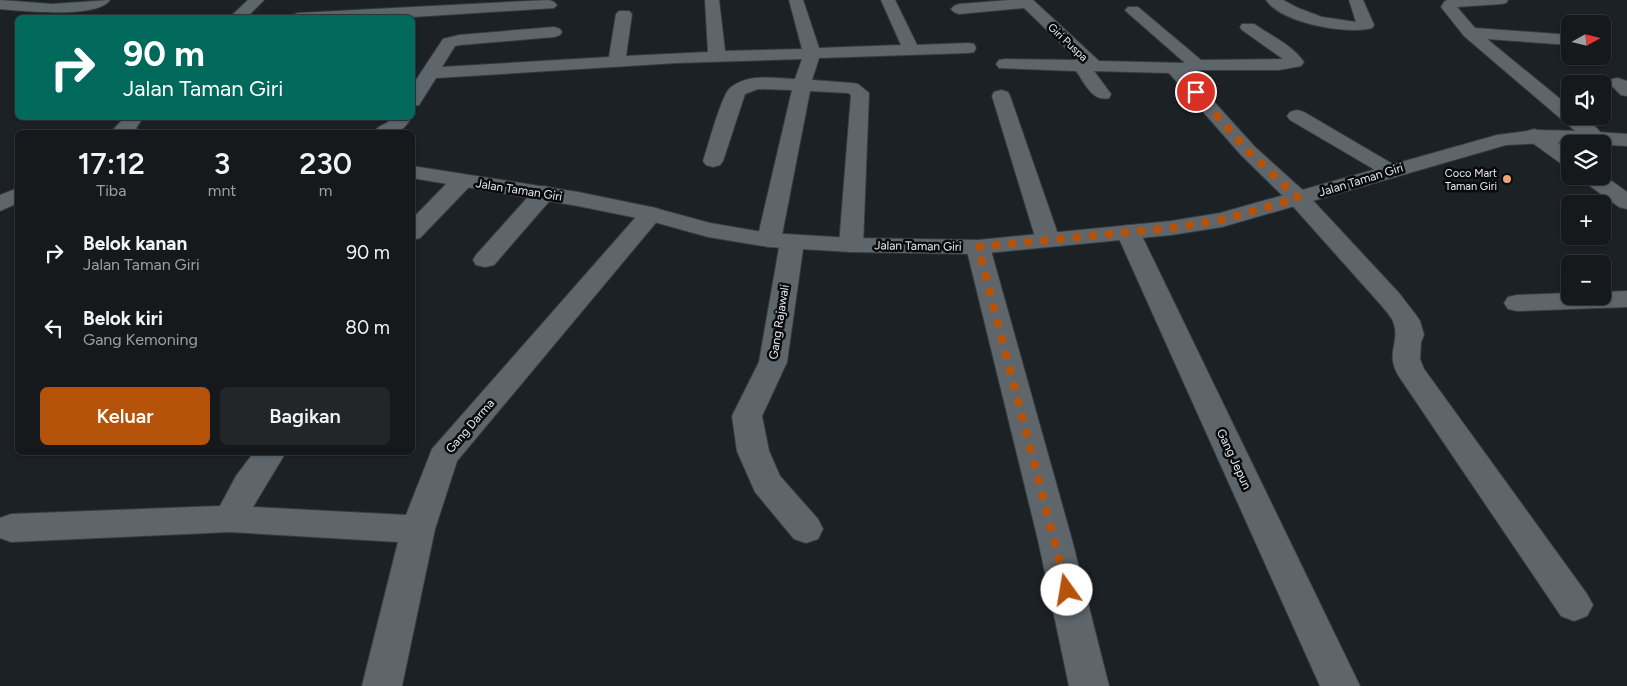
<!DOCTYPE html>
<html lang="id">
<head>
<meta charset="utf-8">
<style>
  :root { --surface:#15191c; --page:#222629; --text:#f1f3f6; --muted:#9da0a3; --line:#34383b; --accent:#b45309 }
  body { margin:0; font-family:Figtree,sans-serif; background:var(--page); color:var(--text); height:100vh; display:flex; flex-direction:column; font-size:19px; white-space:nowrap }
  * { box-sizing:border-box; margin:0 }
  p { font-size:16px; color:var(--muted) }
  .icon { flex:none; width:28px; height:28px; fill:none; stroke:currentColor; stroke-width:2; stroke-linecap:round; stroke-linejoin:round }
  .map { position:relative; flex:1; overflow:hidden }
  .side { position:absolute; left:15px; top:130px; width:400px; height:325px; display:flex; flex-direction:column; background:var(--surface); border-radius:8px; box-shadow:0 1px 4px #0004,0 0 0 1px var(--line) }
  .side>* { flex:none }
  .banner { position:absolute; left:15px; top:15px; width:400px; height:105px; border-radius:8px; box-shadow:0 1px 4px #0004,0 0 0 1px var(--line); background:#00695c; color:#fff; overflow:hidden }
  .needle { width:32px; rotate:82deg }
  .tools { position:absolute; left:1561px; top:15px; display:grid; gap:10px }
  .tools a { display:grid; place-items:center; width:50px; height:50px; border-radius:8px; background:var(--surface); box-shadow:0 1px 4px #0004,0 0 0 1px var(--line); font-size:25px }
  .pin { position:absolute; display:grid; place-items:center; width:42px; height:42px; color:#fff; margin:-21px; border:2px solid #fff; border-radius:50%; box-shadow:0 1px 5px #0007 }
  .me { position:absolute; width:55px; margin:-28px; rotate:347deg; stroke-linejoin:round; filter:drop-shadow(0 0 4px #0008) }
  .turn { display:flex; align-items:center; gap:18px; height:105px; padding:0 25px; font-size:22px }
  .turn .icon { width:65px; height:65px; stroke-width:2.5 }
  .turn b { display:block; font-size:35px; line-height:42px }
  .eta { display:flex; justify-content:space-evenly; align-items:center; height:85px; text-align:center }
  .eta b { font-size:30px; font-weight:600; line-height:35px }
  .action { display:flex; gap:10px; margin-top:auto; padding:10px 25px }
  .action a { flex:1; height:58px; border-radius:8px; background:var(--accent); color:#fff; font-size:20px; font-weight:600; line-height:58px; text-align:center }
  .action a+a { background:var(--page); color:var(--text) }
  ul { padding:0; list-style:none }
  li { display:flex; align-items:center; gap:15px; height:75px; padding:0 25px }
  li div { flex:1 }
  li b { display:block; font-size:19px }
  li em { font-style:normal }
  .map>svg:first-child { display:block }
</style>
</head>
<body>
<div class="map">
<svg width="1627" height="686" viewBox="0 0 1627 686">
  <rect width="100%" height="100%" fill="#1c2126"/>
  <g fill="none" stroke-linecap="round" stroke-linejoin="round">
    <!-- minor casing -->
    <g stroke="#383c40" stroke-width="2">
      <path id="minor" d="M0 0 52 4 110 0C97 19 22 11 0 9Z
        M549 0 554 2 557 5 554 8 397 18H291L292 15 298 13Z
        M705 0H719L725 51 802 49 789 0H803L819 48 901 45 881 0H895L917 45 968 43 974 44 976 48 974 52 968 53 819 58 812 80 852 83 858 84 869 93 863 245 859 250 851 252 843 250 839 245 851 95 848 93 810 91 781 240 777 245 769 247 761 245 757 240 792 90 758 89 745 94 723 161 720 165 713 167 706 165 703 161C708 147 721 96 730 88 747 73 774 78 795 79L802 59 676 63 436 78 419 105 412 106V86L443 39 459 35 554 27 560 29 562 32 560 35 554 37 460 45 455 46 442 67 609 57 616 14 619 11H629L632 14 626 56 708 52Z
        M1010 0H1033L1099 61 1185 63 1128 13 1125 10 1128 7H1138L1201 60 1283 59 1242 30 1240 27 1242 24H1254C1270 35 1292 45 1304 62L1301 66 1279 70H1201L1188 73 1255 147 1306 193 1399 293 1416 315 1420 321 1424 335 1421 342 1420 359 1424 369 1587 594 1593 605 1587 616 1574 621 1561 616 1400 378C1384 353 1400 345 1394 324 1392 317 1385 310 1381 305L1290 203 1241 155 1169 73 1094 71 1111 94 1109 98C1092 102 1085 83 1076 71L999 68 996 64 999 60 1005 59 1078 60 1024 8 959 14 954 12 951 9 954 6 959 4Z
        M1266 0H1283L1298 8 1322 17 1356 22 1349 0H1363L1374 25 1372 28C1346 35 1281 23 1266 0Z
        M1447 0H1508L1506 3 1501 4 1457 7 1475 28 1570 35V45L1487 39 1570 107V116C1584 116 1596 125 1604 137L1601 141 1594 143 1587 141 1464 36 1441 7 1444 2Z
        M1618 78 1627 81V96L1621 95 1609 83 1612 79Z
        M1001 90 1008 92 1010 96 1060 240 1056 245 1048 247 1040 245 1036 240 992 96 994 92Z
        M1297 110 1304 112 1396 166 1400 170 1396 174 1389 176 1382 174 1290 120 1287 116 1290 112Z
        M392 118H411C401 136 393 132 374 132 378 125 387 125 392 118Z
        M1534 129 1541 131 1570 151V167L1563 165 1527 139 1524 135 1527 131Z
        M1602 174 1627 192V209L1619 207 1583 181 1580 176H1602Z
        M462 175 470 176 473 181 470 186 420 238 412 240V219L454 176Z
        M544 186 552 188 555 193 552 198 494 265 485 267 476 265 473 260 476 255 536 188Z
        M18 188V203L0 211V195Z
        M651 207 659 209 662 214 659 219 457 461 435 529 402 686H362L398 542 230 532 11 542 0 538V518L11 514 220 506 236 476 254 452H286L253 507 406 515 432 449 643 209Z
        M1128 225 1136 227 1140 232 1360 686H1320L1116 232 1120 227Z
        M792 235 800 237 804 242 787 362 762 416 769 451 780 476 818 519 823 529 818 539 806 543 794 539 755 492 737 451 732 416 759 362 780 242 784 237Z
        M978 240 986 242 990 247 1072 540 1109 686H1069L1038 540 966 247 970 242Z
        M1627 291V307L1517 311 1508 309 1504 303 1508 297 1517 295 1570 293V296H1602V292Z"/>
    </g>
    <!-- tertiary casing -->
    <g stroke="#383c40" stroke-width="2">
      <path id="tertiary" d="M248 0H264L246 18H229Z
        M124 118H143L136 128 140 132H115L113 130Z
        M1535 130 1581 131 1627 134V146L1565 142 1506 145 1222 227 1171 235 978 254 851 252 769 247 708 237 647 220 578 206 412 178V166L578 192 651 207 710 223 769 233 851 238 978 240 1171 221 1220 213 1497 135Z"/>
    </g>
    <!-- minor -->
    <use href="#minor" fill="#5f666b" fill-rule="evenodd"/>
    <!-- tertiary -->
    <use href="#tertiary" fill="#5f666b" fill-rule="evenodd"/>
  </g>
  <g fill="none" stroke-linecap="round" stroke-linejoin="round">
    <!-- route -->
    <path stroke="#b45309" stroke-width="9" stroke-dasharray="0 16.2" d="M1067 590 978 247 1171 228 1222 220 1298 198 1248 151 1196 92"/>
  </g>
  <!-- markers -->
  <circle fill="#efa377" stroke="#080a0c" stroke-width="2" cx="1507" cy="179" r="5"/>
  <g text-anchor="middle" stroke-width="5" stroke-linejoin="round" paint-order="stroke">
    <!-- far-street labels -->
    <g font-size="11" fill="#e7ebee" stroke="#080a0c">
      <text transform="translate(1068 42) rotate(43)" y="4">Giri Puspa</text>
    </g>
    <!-- far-poi labels -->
    <g font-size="11" fill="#e7ebee" stroke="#080a0c" text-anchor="end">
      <text x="1497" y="177">Coco Mart<tspan x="1497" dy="13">Taman Giri</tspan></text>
    </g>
    <!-- street labels -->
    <g font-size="12" fill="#e7ebee" stroke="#080a0c">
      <text transform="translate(1361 180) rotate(-17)" y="4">Jalan Taman Giri</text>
      <text transform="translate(519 190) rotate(9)" y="4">Jalan Taman Giri</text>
      <text transform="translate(918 246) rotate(1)" y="4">Jalan Taman Giri</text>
      <text transform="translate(779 322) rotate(-81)" y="4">Gang Rajawali</text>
      <text transform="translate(470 426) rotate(-49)" y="4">Gang Darma</text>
      <text transform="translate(1234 459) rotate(65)" y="4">Gang Jepun</text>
    </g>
  </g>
</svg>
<div class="tools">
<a><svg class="needle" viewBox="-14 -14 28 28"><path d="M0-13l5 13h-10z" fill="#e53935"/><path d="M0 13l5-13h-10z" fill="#9da0a3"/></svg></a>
<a><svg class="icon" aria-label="sound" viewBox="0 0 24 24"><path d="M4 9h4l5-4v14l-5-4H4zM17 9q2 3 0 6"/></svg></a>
<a><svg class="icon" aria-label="layers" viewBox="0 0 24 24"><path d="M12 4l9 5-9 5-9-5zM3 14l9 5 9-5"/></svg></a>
<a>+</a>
<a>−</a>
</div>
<div class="pin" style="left:1196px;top:92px;background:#d93025"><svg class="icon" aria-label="arrive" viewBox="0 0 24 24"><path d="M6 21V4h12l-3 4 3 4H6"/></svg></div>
<svg class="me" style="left:1067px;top:590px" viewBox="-20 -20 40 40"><circle r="19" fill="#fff"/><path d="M0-13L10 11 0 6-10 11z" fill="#b45309"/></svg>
<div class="banner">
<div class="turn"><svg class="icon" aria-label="right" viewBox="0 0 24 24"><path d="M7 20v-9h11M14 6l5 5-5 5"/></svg><div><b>90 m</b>Jalan Taman Giri</div></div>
</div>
<section class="side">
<div class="eta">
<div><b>17:12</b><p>Tiba</p></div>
<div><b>3</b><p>mnt</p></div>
<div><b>230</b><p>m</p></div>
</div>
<ul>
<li><svg class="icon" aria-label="right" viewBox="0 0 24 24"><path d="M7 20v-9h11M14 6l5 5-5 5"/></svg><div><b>Belok kanan</b><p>Jalan Taman Giri</p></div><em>90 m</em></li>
<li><svg class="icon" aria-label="left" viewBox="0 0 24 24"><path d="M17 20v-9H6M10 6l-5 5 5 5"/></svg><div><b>Belok kiri</b><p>Gang Kemoning</p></div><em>80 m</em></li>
</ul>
<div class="action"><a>Keluar</a><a>Bagikan</a></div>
</section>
</div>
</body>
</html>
